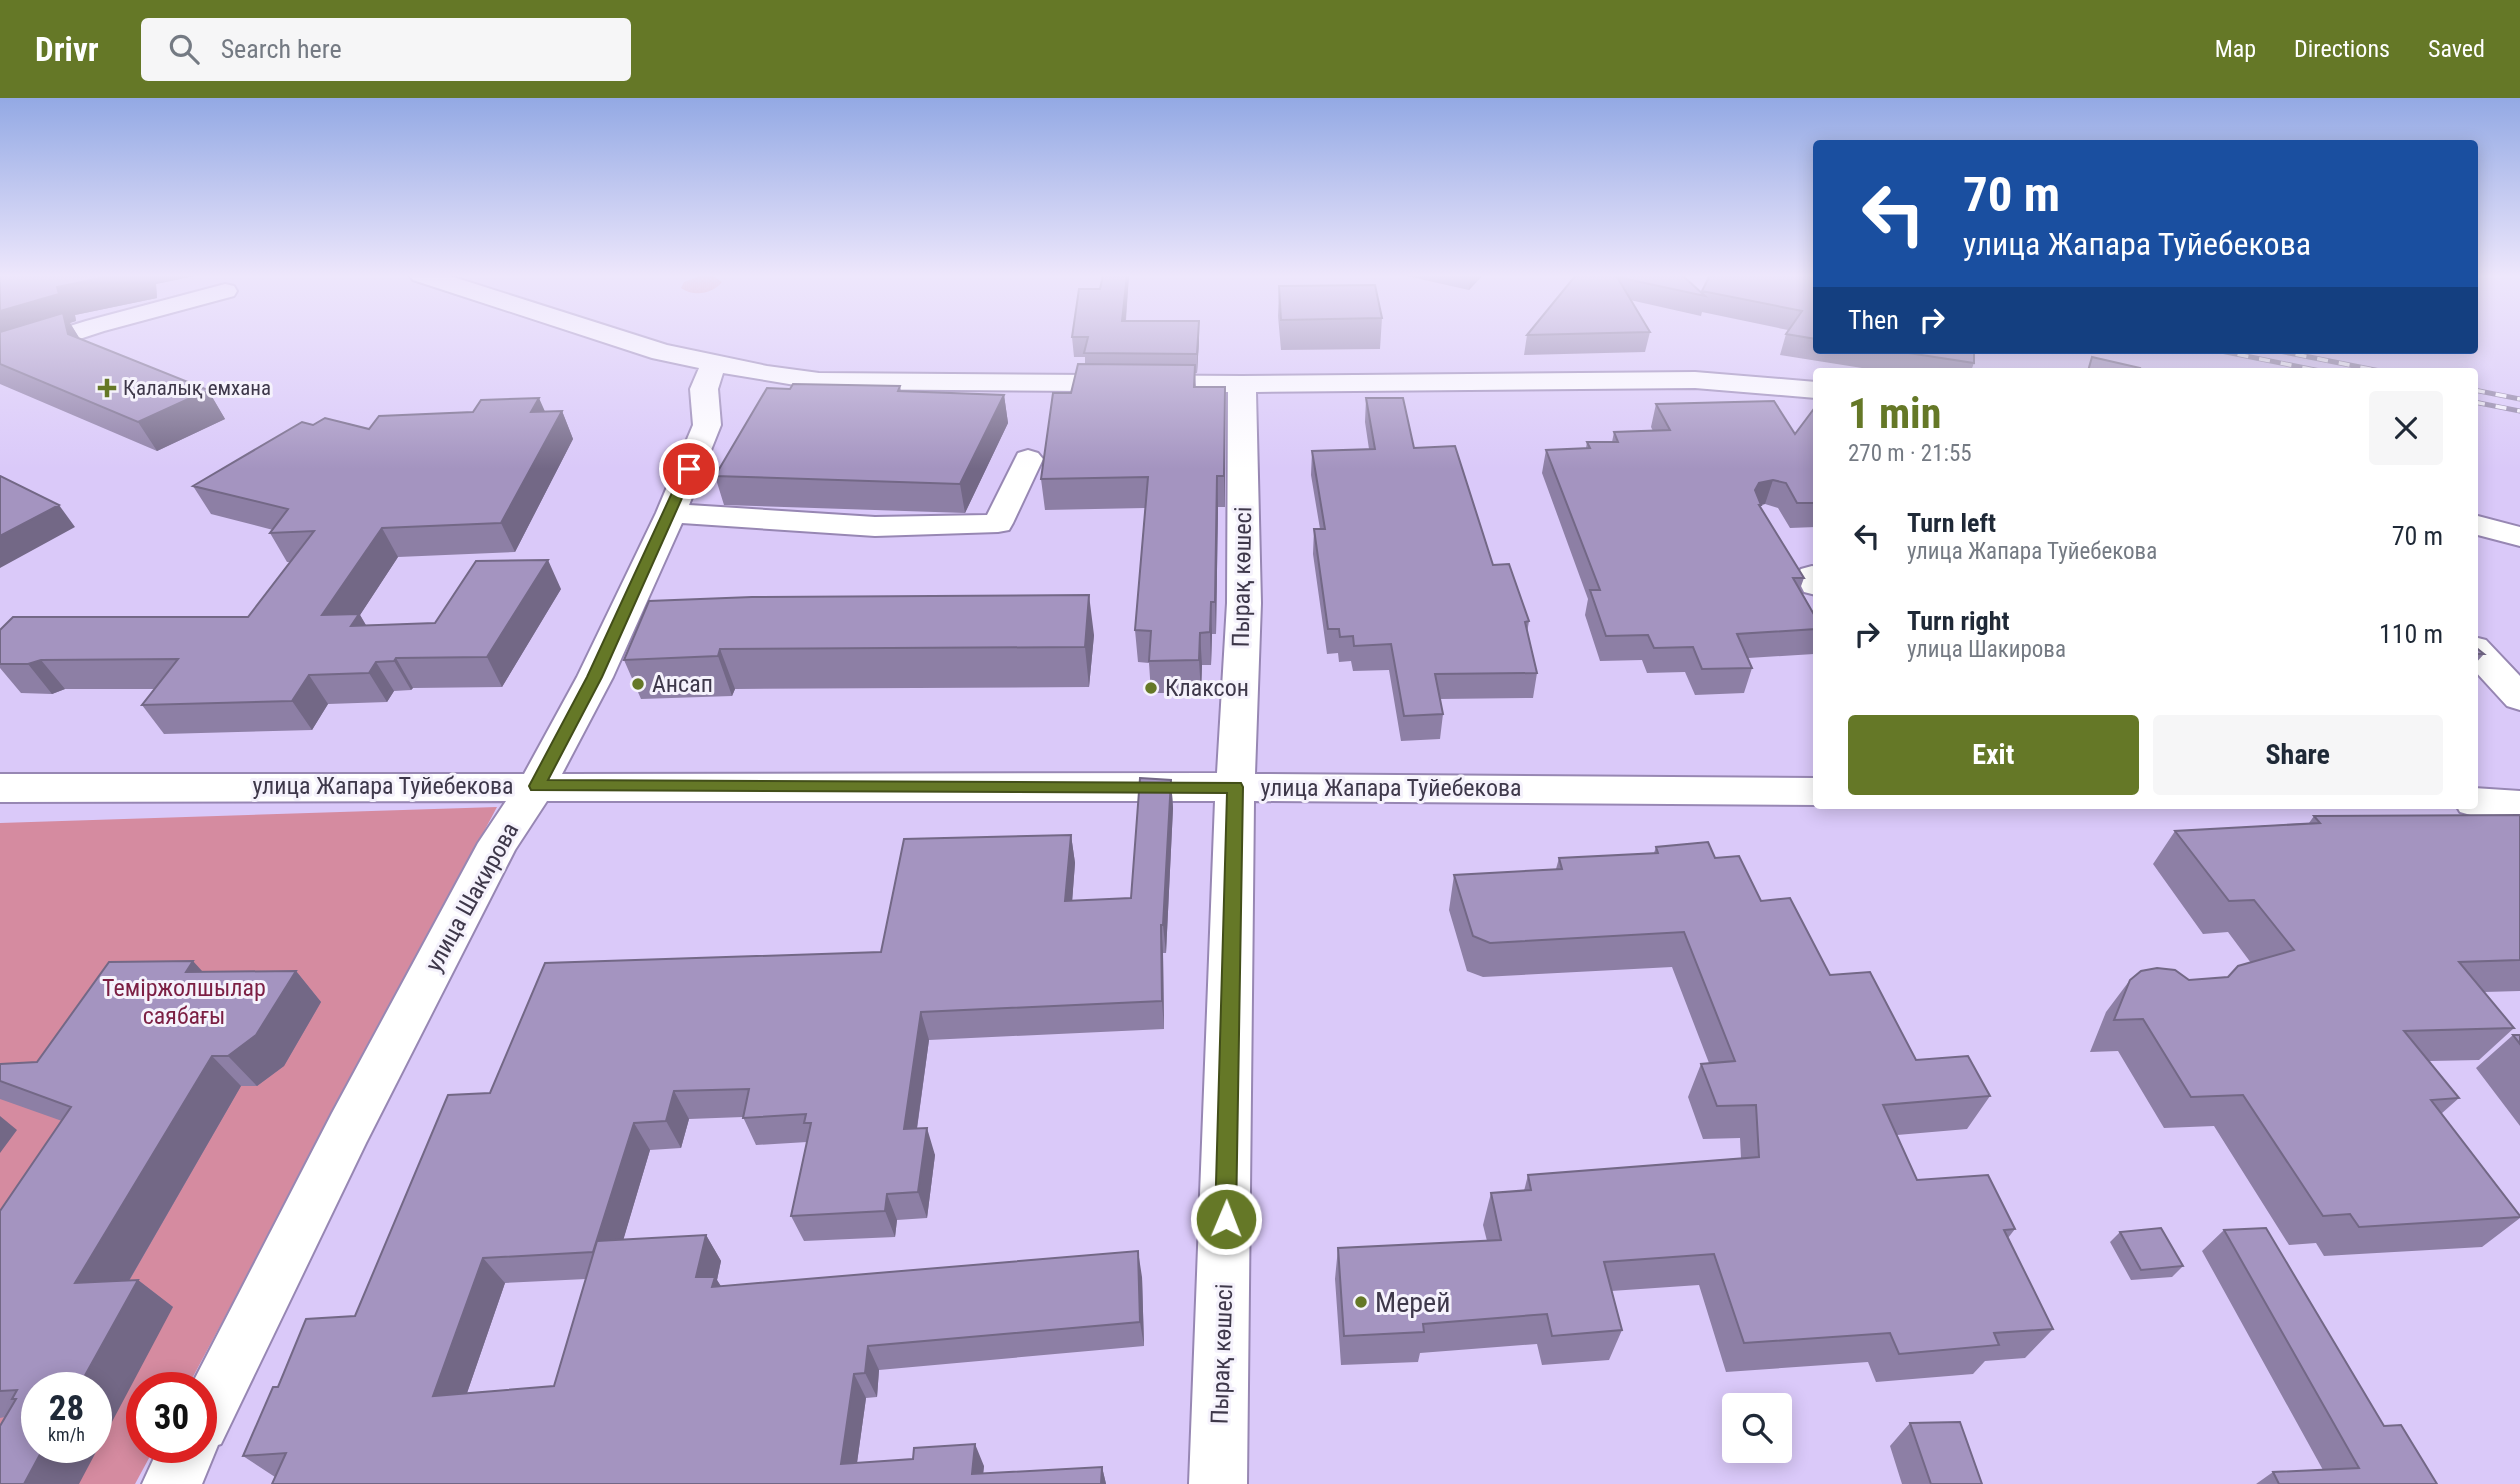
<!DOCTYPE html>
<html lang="en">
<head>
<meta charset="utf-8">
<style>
  :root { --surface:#fff; --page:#f6f6f7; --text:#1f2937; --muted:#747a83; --accent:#657827 }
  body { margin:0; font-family:"Roboto Condensed",sans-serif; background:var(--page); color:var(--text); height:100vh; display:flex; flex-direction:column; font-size:26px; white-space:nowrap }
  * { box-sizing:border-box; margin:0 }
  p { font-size:23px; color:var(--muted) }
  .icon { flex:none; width:38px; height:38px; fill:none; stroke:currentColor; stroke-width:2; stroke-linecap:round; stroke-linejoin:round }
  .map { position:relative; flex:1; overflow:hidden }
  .sheet { position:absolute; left:1813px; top:270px; width:665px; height:441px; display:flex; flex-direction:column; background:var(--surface); border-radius:7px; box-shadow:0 4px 18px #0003 }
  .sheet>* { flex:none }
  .top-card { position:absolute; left:1813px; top:42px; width:665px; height:214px; border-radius:7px; box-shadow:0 4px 18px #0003; background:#1a4fa0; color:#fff; overflow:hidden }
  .fabs { position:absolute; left:1722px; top:1295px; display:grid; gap:14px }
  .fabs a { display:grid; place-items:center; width:70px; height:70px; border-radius:7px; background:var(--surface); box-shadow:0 4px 18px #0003; font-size:35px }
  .speed { position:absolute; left:21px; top:1274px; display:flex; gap:14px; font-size:35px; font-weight:700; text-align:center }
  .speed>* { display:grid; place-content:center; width:91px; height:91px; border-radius:50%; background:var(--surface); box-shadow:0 4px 18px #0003; line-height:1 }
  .speed small { font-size:18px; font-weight:400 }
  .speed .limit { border:10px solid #d22; background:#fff; color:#111 }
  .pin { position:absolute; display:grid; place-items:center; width:60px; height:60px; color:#fff; margin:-30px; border:4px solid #fff; border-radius:50%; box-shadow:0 2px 7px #0007 }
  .me { position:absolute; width:77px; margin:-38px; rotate:1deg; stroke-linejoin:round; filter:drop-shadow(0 0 5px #0008) }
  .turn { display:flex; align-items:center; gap:24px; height:147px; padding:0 35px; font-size:32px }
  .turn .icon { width:91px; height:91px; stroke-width:2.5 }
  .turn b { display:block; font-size:49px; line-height:60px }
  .then { display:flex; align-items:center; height:66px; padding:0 35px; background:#0003; gap:14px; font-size:26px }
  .round { display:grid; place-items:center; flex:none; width:74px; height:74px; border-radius:7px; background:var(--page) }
  .head { display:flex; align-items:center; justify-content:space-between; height:119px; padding:0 35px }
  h1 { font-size:42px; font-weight:700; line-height:52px; color:var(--accent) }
  .cta { display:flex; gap:14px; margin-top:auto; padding:14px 35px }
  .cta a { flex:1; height:80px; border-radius:7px; background:var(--accent); color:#fff; font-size:28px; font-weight:700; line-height:80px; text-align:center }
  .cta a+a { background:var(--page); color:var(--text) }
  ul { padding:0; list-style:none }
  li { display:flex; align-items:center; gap:21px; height:98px; padding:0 35px }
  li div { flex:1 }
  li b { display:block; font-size:26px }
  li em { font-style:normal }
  header { display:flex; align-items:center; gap:42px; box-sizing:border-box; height:98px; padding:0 35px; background:var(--accent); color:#fff }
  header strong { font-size:33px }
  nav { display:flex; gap:38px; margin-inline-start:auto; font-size:24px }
  .search { width:490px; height:63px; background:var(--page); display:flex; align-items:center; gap:18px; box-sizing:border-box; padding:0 24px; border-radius:7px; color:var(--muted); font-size:26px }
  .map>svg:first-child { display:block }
</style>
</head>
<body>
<header>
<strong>Drivr</strong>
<div class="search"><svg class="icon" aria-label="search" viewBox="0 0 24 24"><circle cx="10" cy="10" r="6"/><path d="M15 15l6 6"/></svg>Search here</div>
<nav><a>Map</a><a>Directions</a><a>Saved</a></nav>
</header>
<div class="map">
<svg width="2520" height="1386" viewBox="0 0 2520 1386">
  <rect width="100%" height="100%" fill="#dac9f9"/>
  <!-- green -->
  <path fill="#d58ba0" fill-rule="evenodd" d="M700 178H713L722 184C713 196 693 199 681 190L684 184Z
    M497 709 187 1290H142V1349H155L135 1386H0V725ZM37 1290H96V1349H37Z"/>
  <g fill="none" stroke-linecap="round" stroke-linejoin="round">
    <!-- minor casing -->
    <g stroke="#9787b3" stroke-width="4">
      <path id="minor" d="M409 177H447L667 247 767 268 819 275 1242 278 1695 274 1816 284V300L1695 290 1256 294 1261 505 1255 676 1816 680 1818 707 1254 703 1247 1386H1189L1215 703H547L515 752 366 1045 221 1346 218 1347 202 1386H142L159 1349H201V1290H190L332 1015 478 745 506 703 0 704V676H524L577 579 656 415 693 327 690 291 699 270 652 260 413 182ZM723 275 819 291 1228 294 1227 505 1217 675 562 676 613 579 682 425 875 438 998 434 1009 432 1013 425 1043 361 1038 355 1028 352 1018 355 987 417 875 419 689 407 721 327 718 291Z
        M225 186 234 188 237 193 234 198 104 233 0 267V250L86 223Z
        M2474 417 2520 429V448L2474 436Z
        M1812 468 1816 469V497L1804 494 1796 478 1801 471Z
        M2474 539 2486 542 2520 578V612L2507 608 2474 572Z
        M2474 690 2520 693V721L2474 718 2460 714 2456 707H2474Z"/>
    </g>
    <!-- minor -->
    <use href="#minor" fill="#fff" fill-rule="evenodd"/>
    <!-- rail casing -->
    <g stroke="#8d81a2" stroke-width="5">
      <path id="rail" d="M2216 252 2320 273
        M2274 252 2380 273
        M2474 292 2520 301
        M2474 304 2520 313"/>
    </g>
    <!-- rail -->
    <use href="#rail" stroke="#f5f2fc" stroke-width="3.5" stroke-dasharray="11" stroke-linecap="butt"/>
  </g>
  <!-- wall -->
  <path fill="#8d7fa5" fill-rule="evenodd" d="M0 177H199L156 186 157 200 75 217 76 223 70 225 80 241 208 292 225 321 157 353 0 286Z
    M1103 177H1129L1126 223 1199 242 1197 275H1195L1196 289 1225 319V409H1218L1216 536H1212L1211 567H1202L1201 595H1151L1149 565 1138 564 1135 532 1145 410 1045 412 1041 381 1071 295 1085 266V259H1074L1072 239 1100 191Z
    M1402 177H1483L1469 192Z
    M1576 177H1682L1701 195 1702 193 1816 177V252H1974V265L1971 273H1881L1780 257 1786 236 1788 232 1702 214 1701 218 1630 202 1650 234 1645 254 1524 257 1527 237Z
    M1279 188 1382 220 1380 251 1281 252 1278 218Z
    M900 288 901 293 1004 297 1008 325 965 415 724 407 715 378 790 291Z
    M1366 300 1414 350 1529 523 1527 535 1537 575 1533 600 1440 601 1443 616 1440 641 1401 643 1389 572 1353 573 1351 563 1339 564 1338 555 1327 556 1313 456 1314 431H1320L1311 377 1312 353 1369 351 1365 324Z
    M1656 306 1795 336 1816 308V429L1790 430 1778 410 1765 406 1761 407 1760 410 1804 480 1800 491 1816 520V548L1814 556 1748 560 1752 570 1744 595 1695 597 1685 574 1647 575 1642 562 1600 563 1585 517 1588 501 1542 375 1546 352 1586 350 1587 344H1612L1614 334 1653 333 1651 329Z
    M562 313 573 341 515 454 398 459 360 517 366 527 435 525 561 491 502 589 413 590 411 592 394 593 387 604 328 606 312 632 164 636 142 607 155 591H65L52 596 21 595 0 570V532L248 519 291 464H287L270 435 273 432 211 416 193 388 313 327 369 331 545 314Z
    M649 503 1094 537 1089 589 735 591 732 598 641 601 624 562Z
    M2474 548 2484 556 2474 567Z
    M1171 682 1173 710 1166 855H1163L1164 931 929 942 917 1031 935 1057 927 1120 897 1122 895 1139 804 1143 791 1118 807 1044 756 1047 743 1019 689 1021 681 1050 650 1052 623 1142 706 1137 721 1163 717 1182 721 1188 1142 1179 1144 1248 879 1272 877 1299 866 1300 857 1365 984 1368 983 1376 1102 1369 1106 1386H272L275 1379 243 1358 278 1289 355 1218 490 995 881 854 1071 737 1075 765 1072 803 1131 800ZM586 1181 554 1288 467 1295 505 1185Z
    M2520 717V893L2484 894 2514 930 2479 962 2429 963 2459 1000 2441 1016 2520 1118V1120L2482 1149 2324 1158 2316 1145 2289 1147 2214 1028 2164 1030 2118 953 2090 954 2106 914 2130 882H2189L2228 879 2251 865 2228 834 2203 836 2153 766 2175 733 2309 725 2314 718Z
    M1656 749 1715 760 1761 803 1830 877 1916 962 1990 998 1967 1031 1897 1037 1917 1082 2015 1131 2008 1140 2053 1231 2025 1260 1985 1263 1973 1276 1876 1284 1868 1264 1726 1274 1699 1187 1611 1193 1622 1232 1609 1262 1542 1267 1537 1246 1420 1255 1418 1264 1341 1267 1335 1181 1338 1150 1487 1143 1483 1127 1491 1095 1524 1093 1528 1077 1741 1060 1740 1040 1703 1041 1688 999 1701 966 1709 965 1672 869 1483 879 1467 873 1449 812 1454 777 1556 771 1559 760 1654 755Z
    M296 873 321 904 284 968 257 988H241L129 1183 138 1182 173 1209 5 1319 0 1320V1113L62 1023 0 1001V966L37 964 202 874Z
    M2513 937H2520V1028L2476 970Z
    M2224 1132 2384 1328 2437 1386H2256L2273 1374 2323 1372 2202 1153Z
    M2120 1134 2183 1168 2172 1179 2131 1182 2110 1144Z
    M1910 1325 1982 1386H1902L1890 1348Z"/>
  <!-- shaded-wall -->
  <path fill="#736886" d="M116 177H199L156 186 157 200 75 217 76 223 70 225 81 243 0 247V213L57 189Z
    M1127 177H1129L1124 242 1122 223Z
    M1471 177H1483L1469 192Z
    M1199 223V242L1197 275V256Z
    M1225 289V409L1224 378Z
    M208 292 225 321 157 353 138 324Z
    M1004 297 1008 325 965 415 960 386Z
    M539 300 551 327 531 314Z
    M562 313 573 341 515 454 501 425Z
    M1217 378 1218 409 1216 536 1215 504Z
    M1773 382 1765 406 1761 407 1755 392 1759 385Z
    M59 407 75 429 0 470V438Z
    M382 430 398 459 360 517 376 545 322 517Z
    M548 462 561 491 502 589 487 559Z
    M1089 497 1094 537 1089 589 1085 549Z
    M1211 504 1212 536 1211 567 1210 534Z
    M1200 535 1202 567 1201 595 1199 562Z
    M720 551 735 591 732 598 718 558Z
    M396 560 413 590 411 592 394 563Z
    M41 562 65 591 52 596 28 566Z
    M376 564 394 593 387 604 369 575Z
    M309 577 328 606 312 632 292 603Z
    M1171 682 1173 710 1166 855 1163 827Z
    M1071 737 1075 765 1070 832 1065 803Z
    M1161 827 1163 855 1164 931 1162 903Z
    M193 863 221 894 186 874Z
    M296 873 321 904 284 968 257 988 228 958Z
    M921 914 929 942 913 1058 904 1031Z
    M212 958 241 988 112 1212 75 1185Z
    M674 993 689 1021 681 1050 666 1023Z
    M0 1018 17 1032 0 1055Z
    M634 1025 650 1052 612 1180 593 1154Z
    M927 1030 935 1057 927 1120 918 1094Z
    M887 1096 897 1122 895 1139 885 1113Z
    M706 1137 721 1163 717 1182 730 1204 696 1179Z
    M1138 1153 1142 1179 1144 1248 1140 1224Z
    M483 1160 505 1185 458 1321 433 1298Z
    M138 1182 173 1209 79 1386H24L44 1349H96V1290H78Z
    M868 1248 879 1272 877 1299 865 1275Z
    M854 1276 866 1300 854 1386 841 1366Z
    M975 1346 984 1368 982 1386 972 1376Z
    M1102 1369 1106 1386H1101Z"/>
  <!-- building -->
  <path fill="#a494c0" stroke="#736886" stroke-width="2" d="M0 177H116L57 189 59 196 0 213Z
    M1103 177H1127L1122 223H1199L1197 256 1084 255 1088 239H1072L1079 191H1100Z
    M1576 177H1682L1705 198 1617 179 1650 234 1527 237Z
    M1710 177H1816V241L1786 236 1802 213 1702 193Z
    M1375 187 1382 220 1281 222 1279 188Z
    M63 215 68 236 208 292 138 324 0 266V234Z
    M1889 252H1974V265Z
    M2092 259 2140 270 2139 273H2088Z
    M1078 266 1195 267 1194 289H1225L1224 378H1217L1215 504H1211L1210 534 1200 535 1199 562 1149 563 1151 533 1135 532 1148 379 1041 381 1053 295H1071Z
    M793 286 900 288 898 293 1004 297 960 386 715 378 767 290 790 291Z
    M539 300 531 314 562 313 501 425 382 430 322 517 359 516 351 528 435 525 476 463 548 462 487 559 396 560 394 563 376 564 369 575 309 577 292 603 142 607 178 561 41 562 28 566H0V532L13 519H248L314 433 270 435 288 411 193 388 302 324 313 327 325 320 369 331 379 318 473 314 481 302Z
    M1366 300H1403L1414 350 1455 348 1493 467 1509 466 1529 523 1525 524 1537 575 1435 576 1443 616 1404 618 1391 546 1354 548 1353 538 1340 539 1339 531H1328L1314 431H1325L1312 353 1375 351Z
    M1774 303 1795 336 1816 308V405H1797L1786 385 1773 382 1759 385 1755 392 1761 407H1759L1804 480H1793L1816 520V531L1737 536 1752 570 1702 571 1693 549 1654 550 1648 537 1606 538 1590 492H1600L1546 352 1590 350 1587 344H1618L1614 334 1670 332 1656 306Z
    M0 378 59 407 0 438Z
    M1089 497 1085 549 720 551 718 558 624 562 649 503 752 499Z
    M2474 548 2484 556H2474Z
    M1140 680 1171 682 1163 827H1161L1162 903 921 914 904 1031 927 1030 918 1094 887 1096 885 1113 791 1118 811 1025H804L806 1016 743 1020 749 991 674 993 666 1023 634 1025 593 1154 483 1160 433 1298 554 1288 597 1143 706 1137 696 1179H715L712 1189 1138 1153 1140 1224 868 1248 865 1275 854 1276 841 1366 913 1361 914 1350 975 1346 972 1376 1102 1369 1101 1386H272L286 1355 243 1358 273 1289H278L306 1221 355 1218 448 997 490 995 545 865 881 854 904 741 1071 737 1065 803 1131 800Z
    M2520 717V862L2459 864 2514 930 2404 933 2459 1000 2431 1002 2520 1118V1119L2359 1129 2350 1116 2323 1118 2243 997 2191 999 2143 921 2114 922 2130 882 2141 873 2157 870 2175 872 2189 882 2228 879 2238 868 2294 852 2254 802 2229 803 2175 733 2320 725 2314 718Z
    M1708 744 1715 760 1739 758 1761 803 1790 800 1830 877 1870 874 1916 962 1968 958 1990 998 1883 1007 1917 1082 1988 1077 2015 1131 2004 1132 2053 1231 1994 1235 1999 1247 1899 1256 1890 1235 1744 1245 1714 1156 1604 1164 1622 1232 1552 1238 1547 1216 1423 1226 1424 1234 1344 1238 1338 1150 1501 1142 1491 1095 1531 1092 1528 1077 1759 1059 1756 1007 1717 1008 1701 966 1735 963 1684 834 1490 845 1473 838 1454 777 1562 771 1559 760 1658 755 1656 749Z
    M193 863 186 874 296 873 256 937 228 958H212L75 1185 138 1182 78 1290H37V1349H44L24 1386H0V1328L16 1301H12L17 1292 0 1293V1113L71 1009 0 983V966L37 964 109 864Z
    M2513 937H2520V946Z
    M2161 1130 2183 1168 2141 1172 2120 1134Z
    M2266 1130 2384 1328 2401 1327 2437 1386H2279L2273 1374 2359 1370 2224 1132Z
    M1960 1324 1982 1386H1931L1910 1325Z"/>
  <!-- sky -->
  <linearGradient id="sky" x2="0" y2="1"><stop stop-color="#93a9e4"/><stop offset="0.48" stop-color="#eee7fc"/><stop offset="1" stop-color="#eee7fc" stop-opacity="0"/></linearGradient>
  <rect width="2520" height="371" fill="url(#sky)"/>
  <!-- route -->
  <path fill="#657827" stroke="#424e19" stroke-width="2" d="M689 367 695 371 602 579 548 682 1241 685 1243 689 1236 1121 1233 1127 1226 1130 1218 1127 1215 1121 1227 695 531 692 529 688 587 579 683 371Z"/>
  <!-- markers -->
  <g fill="#657827" stroke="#f5f2fc" stroke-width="2.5">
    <path d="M103.5 279.5h7v7h7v7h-7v7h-7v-7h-7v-7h7z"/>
    <circle cx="638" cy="586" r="7"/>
    <circle cx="1151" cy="590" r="7"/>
    <circle cx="1361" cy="1204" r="7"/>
  </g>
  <g text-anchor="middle" stroke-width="6" stroke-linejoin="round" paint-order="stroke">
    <!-- far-poi labels -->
    <g font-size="21" fill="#3e384a" stroke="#f5f2fc" text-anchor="start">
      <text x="123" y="297">Қалалық емхана</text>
    </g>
    <!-- street labels -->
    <g font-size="24" fill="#3e384a" stroke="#f5f2fc">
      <text transform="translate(1242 479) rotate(-89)" y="8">Пырақ көшесі</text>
      <text x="383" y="696">улица Жапара Туйебекова</text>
      <text x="1391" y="698">улица Жапара Туйебекова</text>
      <text transform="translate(472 799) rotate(-61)" y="8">улица Шакирова</text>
      <text transform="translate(1222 1256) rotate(-88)" y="8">Пырақ көшесі</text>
    </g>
    <!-- poi labels -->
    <g font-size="24" fill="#3e384a" stroke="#f5f2fc" text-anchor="start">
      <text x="652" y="594">Ансап</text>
      <text x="1165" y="598">Клаксон</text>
    </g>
    <!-- park labels -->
    <g font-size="24" fill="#7c1f43" stroke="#f5f2fc">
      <text x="184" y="898">Теміржолшылар<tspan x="184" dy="28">саябағы</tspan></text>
    </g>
    <!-- near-poi labels -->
    <g font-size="28" fill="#3e384a" stroke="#f5f2fc" text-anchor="start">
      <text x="1375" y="1214">Мерей</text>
    </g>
  </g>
</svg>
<div class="fabs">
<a><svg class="icon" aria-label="search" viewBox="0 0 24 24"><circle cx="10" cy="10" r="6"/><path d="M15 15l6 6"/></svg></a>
</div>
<div class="speed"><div>28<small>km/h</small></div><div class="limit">30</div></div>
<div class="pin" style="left:689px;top:371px;background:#d93025"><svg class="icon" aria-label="arrive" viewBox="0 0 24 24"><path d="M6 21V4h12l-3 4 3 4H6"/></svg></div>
<svg class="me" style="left:1226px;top:1121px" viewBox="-20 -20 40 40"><circle r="17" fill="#657827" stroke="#fff" stroke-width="3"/><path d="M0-11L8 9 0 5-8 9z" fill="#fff"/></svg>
<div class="top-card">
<div class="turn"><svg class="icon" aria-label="left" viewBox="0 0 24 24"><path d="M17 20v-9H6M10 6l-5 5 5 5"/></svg><div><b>70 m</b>улица Жапара Туйебекова</div></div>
<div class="then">Then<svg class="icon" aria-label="right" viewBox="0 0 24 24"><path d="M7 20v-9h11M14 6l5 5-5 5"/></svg></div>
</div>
<section class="sheet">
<div class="head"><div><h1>1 min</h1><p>270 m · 21:55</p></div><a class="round"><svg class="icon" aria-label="close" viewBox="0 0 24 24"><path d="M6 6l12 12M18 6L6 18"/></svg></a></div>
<ul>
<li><svg class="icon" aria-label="left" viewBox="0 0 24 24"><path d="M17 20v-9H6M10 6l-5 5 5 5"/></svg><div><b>Turn left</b><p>улица Жапара Туйебекова</p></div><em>70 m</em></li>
<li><svg class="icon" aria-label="right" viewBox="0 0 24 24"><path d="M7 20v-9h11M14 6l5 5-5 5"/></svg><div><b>Turn right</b><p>улица Шакирова</p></div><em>110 m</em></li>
</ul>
<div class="cta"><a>Exit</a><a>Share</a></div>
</section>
</div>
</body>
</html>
